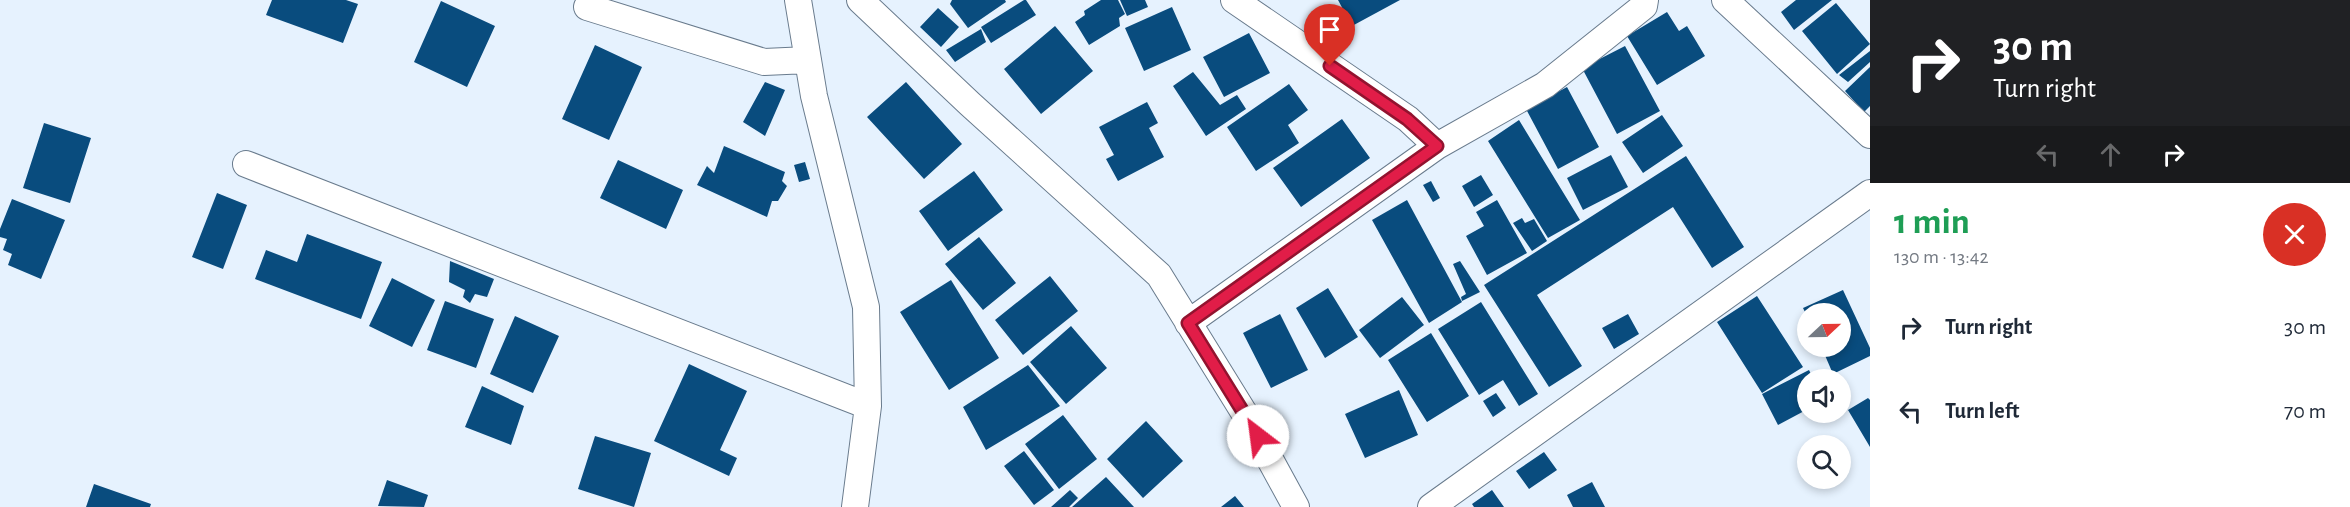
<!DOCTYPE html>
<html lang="en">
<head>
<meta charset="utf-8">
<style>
  :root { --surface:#fff; --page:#f2f2f3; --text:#1f2937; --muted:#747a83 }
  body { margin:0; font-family:"Alegreya Sans",sans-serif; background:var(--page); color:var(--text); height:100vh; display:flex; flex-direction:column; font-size:22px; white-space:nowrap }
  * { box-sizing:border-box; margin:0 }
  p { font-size:20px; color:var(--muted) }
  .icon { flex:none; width:33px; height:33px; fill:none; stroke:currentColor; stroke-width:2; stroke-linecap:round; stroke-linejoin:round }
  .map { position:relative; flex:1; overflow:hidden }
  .sheet { display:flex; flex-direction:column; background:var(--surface); width:480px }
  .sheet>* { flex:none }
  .hud { background:#202124; color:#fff; overflow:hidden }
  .needle { width:39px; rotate:68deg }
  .buttons { position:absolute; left:1797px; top:303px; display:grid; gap:12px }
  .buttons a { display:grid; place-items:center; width:54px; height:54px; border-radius:50%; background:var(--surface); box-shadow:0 3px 9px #0003; font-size:30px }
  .pin { position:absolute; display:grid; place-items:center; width:51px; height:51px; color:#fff; margin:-62px -26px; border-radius:50% 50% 50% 0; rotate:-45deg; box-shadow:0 0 6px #0007 }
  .pin .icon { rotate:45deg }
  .me { position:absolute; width:66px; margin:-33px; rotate:330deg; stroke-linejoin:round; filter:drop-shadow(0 0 4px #0008) }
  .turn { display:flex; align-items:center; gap:21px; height:126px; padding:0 24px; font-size:27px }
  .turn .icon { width:78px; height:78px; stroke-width:2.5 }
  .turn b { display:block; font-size:42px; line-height:51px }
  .lanes { display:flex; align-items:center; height:57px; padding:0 24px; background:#0003; justify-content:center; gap:30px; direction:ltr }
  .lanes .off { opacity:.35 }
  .round { display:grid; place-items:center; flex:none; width:63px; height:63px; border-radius:32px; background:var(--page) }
  .headline { display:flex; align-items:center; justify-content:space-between; height:102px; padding:0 24px }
  h1 { font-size:36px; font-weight:600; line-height:45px; color:#1e9e55 }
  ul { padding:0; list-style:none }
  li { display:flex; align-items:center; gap:18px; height:84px; padding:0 24px }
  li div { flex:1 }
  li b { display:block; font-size:22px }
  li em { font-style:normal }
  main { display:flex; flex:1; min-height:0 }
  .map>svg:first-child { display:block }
</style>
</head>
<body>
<main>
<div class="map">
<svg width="1870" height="507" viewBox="0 0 1870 507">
  <rect width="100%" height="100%" fill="#e6f2fe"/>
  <!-- building -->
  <path fill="#094c7e" d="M272 0H346L358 4 343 43 266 15Z
    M952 0H1005L1006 2 968 28 950 4Z
    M1024 0H1026L1036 15 991 43 981 27Z
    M1101 0H1118L1125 14 1119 18 1120 26 1089 45 1075 22 1085 15 1084 11Z
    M1120 0H1145L1148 7 1127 16Z
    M1338 0H1400L1352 26Z
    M1796 0H1832L1794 30 1781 12Z
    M441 1 495 26 467 87 414 62Z
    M1836 3 1870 44 1837 74 1802 31Z
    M1172 7 1191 50 1144 71 1125 28Z
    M938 8 959 27 941 47 920 27Z
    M1667 12 1679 31 1687 26 1705 56 1657 85 1627 36Z
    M1055 26 1093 71 1041 114 1004 69Z
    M981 29 986 42 955 62 946 50Z
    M1249 33 1270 73 1224 97 1203 57Z
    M595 45 642 67 609 140 562 119Z
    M1625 46 1660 111 1617 134 1582 68Z
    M1870 51V62L1848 82 1839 75Z
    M1870 67V106L1864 112 1845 91Z
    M1193 72 1220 105 1237 95 1246 109 1206 136 1173 86Z
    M765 82 785 90 765 136 743 122Z
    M906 82 962 144 924 179 867 117Z
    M1289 84 1308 110 1288 125 1299 143 1256 171 1227 127Z
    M1567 87 1599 147 1558 169 1526 109Z
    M1147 102 1158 123 1149 128 1164 157 1118 181 1106 159 1114 155 1099 127Z
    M1662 115 1683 146 1643 173 1622 142Z
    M1342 119 1370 158 1301 207 1273 168Z
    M1519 120 1580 220 1548 238 1488 141Z
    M44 123 91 138 70 203 23 188Z
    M724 146 785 172 782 181 787 186 778 201H772L767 217 697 185 707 166 714 173Z
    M1611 155 1628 187 1583 210 1567 178Z
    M1686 156 1744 247 1712 268 1673 207 1537 295 1582 366 1549 387 1484 285Z
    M618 160 683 190 666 229 600 198Z
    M805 162 810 179 799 182 794 165Z
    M974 171 1003 210 948 251 919 211Z
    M1481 175 1493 195 1474 207 1462 186Z
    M1431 181 1440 198 1433 202 1423 185Z
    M217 193 247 205 223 269 192 257Z
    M12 199 65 220 41 279 8 265 12 254 3 250 7 239 0 237V229Z
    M1407 200 1462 302 1429 323 1372 220Z
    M1497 200 1527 253 1487 275 1466 236 1484 226 1476 212Z
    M1522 218 1525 223 1534 219 1547 241 1532 251 1513 223Z
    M307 234 382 262 361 319 255 279 266 250 297 262Z
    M979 237 1016 283 983 310 945 264Z
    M450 261 494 279 487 297 475 294 470 303 463 297 465 290 449 282Z
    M1460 261 1480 292 1462 301 1461 297 1466 294 1453 264Z
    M1050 276 1078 311 1023 355 995 320Z
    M392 278 435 300 412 347 369 326Z
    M951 280 999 358 949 390 900 312Z
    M1328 288 1358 337 1325 358 1296 308Z
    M1843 290 1870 348V356L1833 374 1821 346H1840V314H1808V318L1803 308Z
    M1757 296 1803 367 1762 393 1717 322Z
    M1402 297 1424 325 1380 358 1359 330Z
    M445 301 494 319 476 368 427 350Z
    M1481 302 1538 394 1519 406 1503 380 1479 395 1438 329Z
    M1280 314 1308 370 1271 388 1243 333Z
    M1628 314 1639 334 1614 349 1602 328Z
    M515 316 559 336 533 393 490 374Z
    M1071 326 1107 368 1066 404 1030 362Z
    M1431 333 1469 396 1427 422 1388 360Z
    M689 364 747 391 720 450 737 458 729 476 654 441Z
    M1028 365 1060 406 986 450 963 407Z
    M1809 370 1814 380H1808V409L1778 425 1762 394Z
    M482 386 524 406 511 445 465 427Z
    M1399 390 1418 435 1365 458 1345 414Z
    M1496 393 1506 408 1493 417 1483 401Z
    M1868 398 1870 400V447L1848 410Z
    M1063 415 1097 459 1059 489 1025 444Z
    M1146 421 1183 461 1143 498 1107 459Z
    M595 436 651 453 634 507 578 489Z
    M1024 451 1054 490 1034 505 1004 466Z
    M1544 452 1557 470 1529 489 1516 471Z
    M1106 477 1134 507H1072Z
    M387 480 428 495 424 507 378 506Z
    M1592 482 1605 507H1573L1567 495Z
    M94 484 151 504 150 507H86Z
    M1070 490 1078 498 1069 507H1051Z
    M1492 490 1504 507H1474L1472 504Z
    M1235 496 1244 507H1221Z"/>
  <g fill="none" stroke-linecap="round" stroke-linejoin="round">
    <!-- street casing -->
    <g stroke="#697b8d" stroke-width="28">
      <path id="street" d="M798 0 814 96 866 307 868 406 855 507
        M860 0 970 104 1159 275 1248 419 1296 507
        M1234 0 1408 119 1437 146
        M1725 0 1870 135
        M587 7 764 62 808 60
        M246 164 868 406
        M1188 323 1437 146 1545 85 1644 6 1645 0
        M1431 507 1870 193"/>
    </g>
    <!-- street -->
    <use href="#street" stroke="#fff" stroke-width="26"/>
  </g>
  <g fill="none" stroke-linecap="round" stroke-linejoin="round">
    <!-- route casing -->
    <g stroke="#92132f" stroke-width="15">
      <path id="route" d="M1258 436 1188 323 1437 146 1407 119 1330 66"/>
    </g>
    <!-- route -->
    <use href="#route" stroke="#e11d48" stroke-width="10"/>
  </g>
</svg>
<div class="buttons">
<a><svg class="needle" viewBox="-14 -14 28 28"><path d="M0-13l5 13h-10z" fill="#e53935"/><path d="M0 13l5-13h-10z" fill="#747a83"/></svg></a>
<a><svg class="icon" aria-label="sound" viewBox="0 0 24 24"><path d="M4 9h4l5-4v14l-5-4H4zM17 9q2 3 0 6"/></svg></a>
<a><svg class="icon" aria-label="search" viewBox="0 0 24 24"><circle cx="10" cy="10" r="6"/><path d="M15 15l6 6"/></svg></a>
</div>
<div class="pin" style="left:1330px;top:66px;background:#d93025"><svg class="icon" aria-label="arrive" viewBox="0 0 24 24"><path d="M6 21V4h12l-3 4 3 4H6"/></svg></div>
<svg class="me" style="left:1258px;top:436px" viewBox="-20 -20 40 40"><circle r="19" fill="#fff"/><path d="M0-13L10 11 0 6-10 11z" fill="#e11d48"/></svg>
</div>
<section class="sheet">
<div class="hud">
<div class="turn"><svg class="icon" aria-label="right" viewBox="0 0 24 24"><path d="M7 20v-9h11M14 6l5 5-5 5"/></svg><div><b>30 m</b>Turn right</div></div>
<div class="lanes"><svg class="icon off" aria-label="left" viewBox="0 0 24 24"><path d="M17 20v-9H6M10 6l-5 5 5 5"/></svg><svg class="icon off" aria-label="ahead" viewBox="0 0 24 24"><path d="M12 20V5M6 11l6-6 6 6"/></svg><svg class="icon" aria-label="right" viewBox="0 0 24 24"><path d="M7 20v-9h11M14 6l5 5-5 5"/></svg></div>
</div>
<div class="headline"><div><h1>1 min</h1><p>130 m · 13:42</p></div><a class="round" style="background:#d93025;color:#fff"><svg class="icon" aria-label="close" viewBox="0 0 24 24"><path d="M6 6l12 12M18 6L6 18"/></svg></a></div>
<ul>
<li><svg class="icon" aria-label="right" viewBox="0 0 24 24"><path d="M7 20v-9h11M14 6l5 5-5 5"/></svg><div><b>Turn right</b></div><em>30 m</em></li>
<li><svg class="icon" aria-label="left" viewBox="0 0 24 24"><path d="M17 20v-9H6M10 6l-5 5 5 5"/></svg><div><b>Turn left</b></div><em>70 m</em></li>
</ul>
</section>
</main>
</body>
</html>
